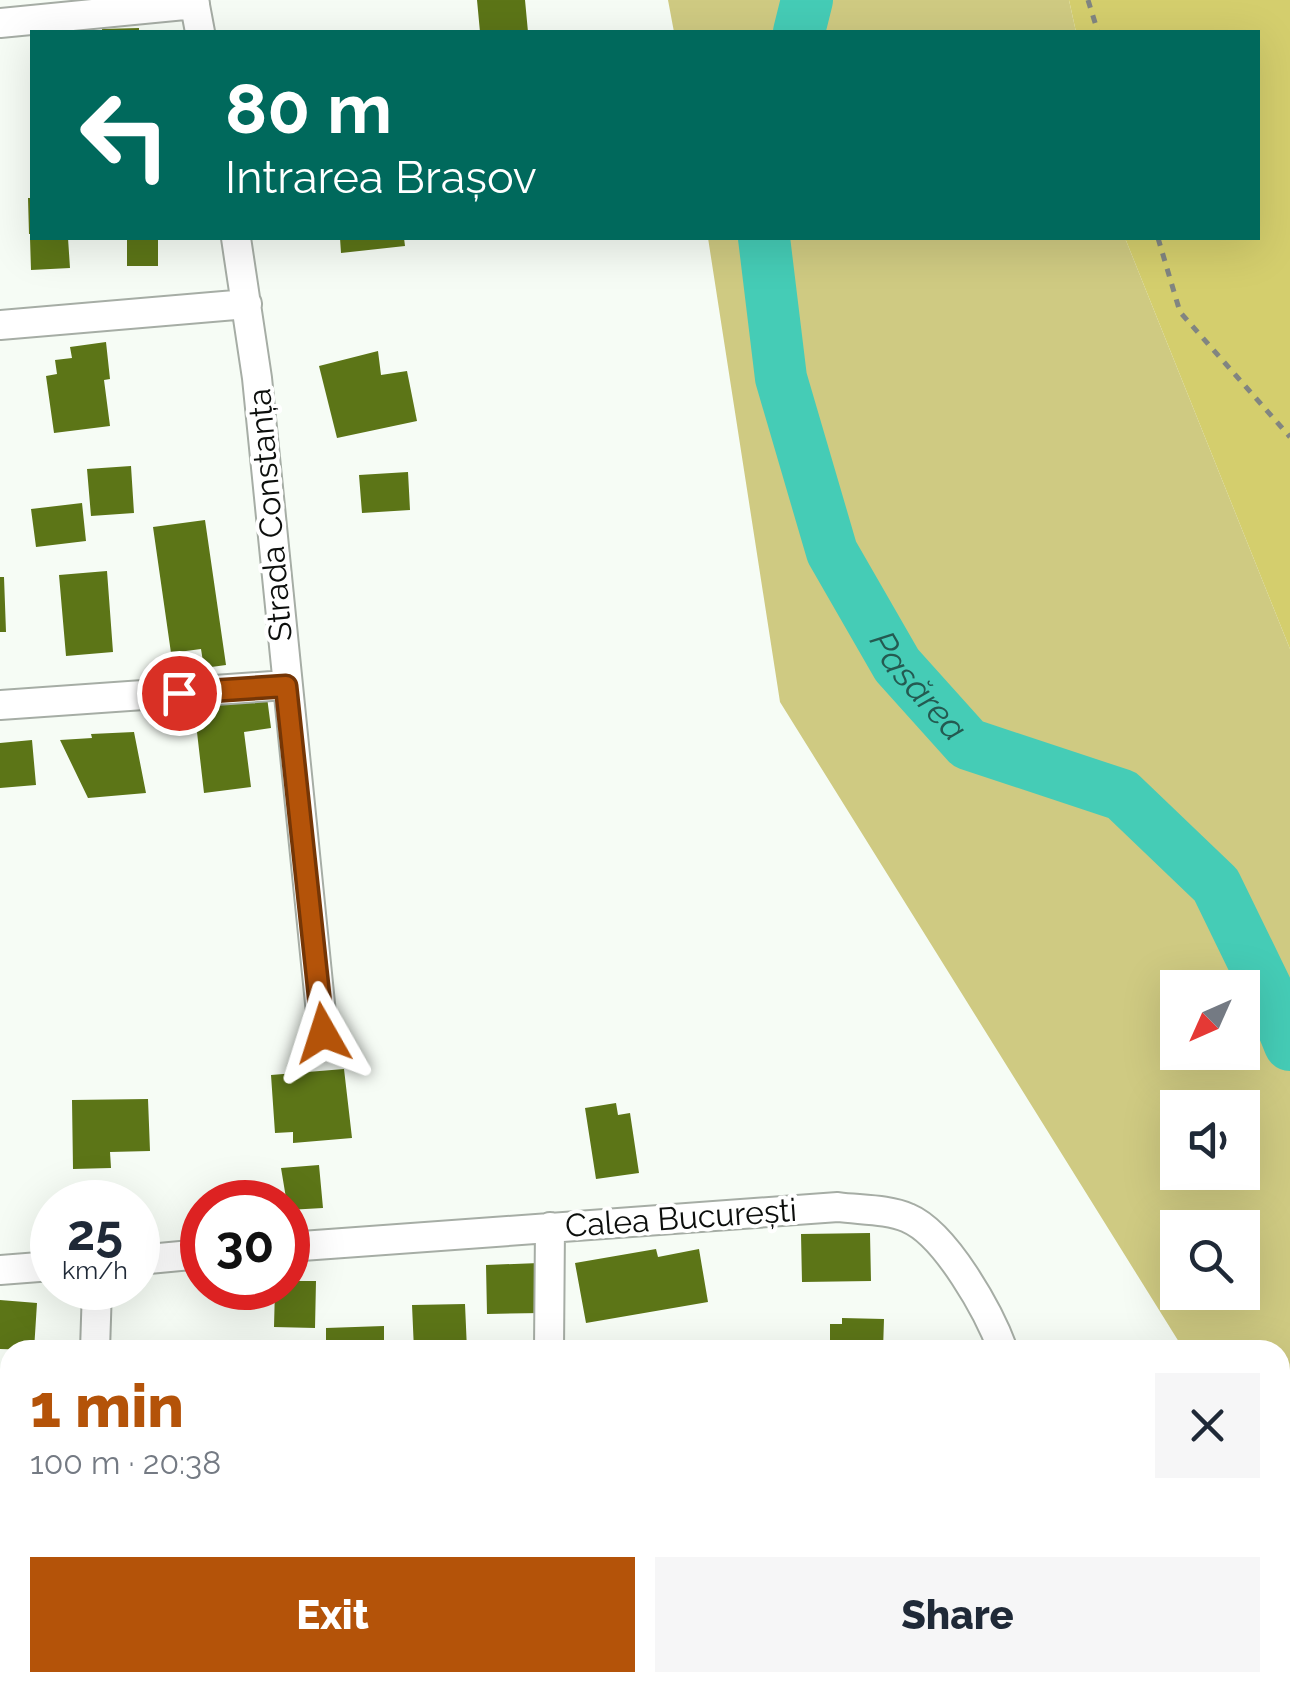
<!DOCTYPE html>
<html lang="en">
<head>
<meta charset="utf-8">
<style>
  :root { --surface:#fff; --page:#f6f6f7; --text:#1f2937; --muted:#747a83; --accent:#b45309 }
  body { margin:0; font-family:Raleway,sans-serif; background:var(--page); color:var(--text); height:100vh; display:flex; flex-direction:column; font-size:38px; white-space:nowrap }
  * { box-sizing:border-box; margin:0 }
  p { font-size:32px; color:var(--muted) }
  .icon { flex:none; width:55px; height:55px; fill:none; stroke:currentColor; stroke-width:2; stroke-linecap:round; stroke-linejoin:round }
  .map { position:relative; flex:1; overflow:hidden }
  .drawer { position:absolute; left:0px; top:1340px; width:1290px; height:352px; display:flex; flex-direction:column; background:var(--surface); border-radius:30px 30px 0 0; box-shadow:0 10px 40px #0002 }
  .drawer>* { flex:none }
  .guide { position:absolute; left:30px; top:30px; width:1230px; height:210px; border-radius:0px; box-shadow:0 10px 40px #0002; background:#00695c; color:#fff; overflow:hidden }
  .needle { width:65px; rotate:225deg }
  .fabs { position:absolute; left:1160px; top:970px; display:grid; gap:20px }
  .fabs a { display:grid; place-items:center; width:100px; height:100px; border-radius:0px; background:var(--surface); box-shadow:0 10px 40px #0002; font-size:50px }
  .speed { position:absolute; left:30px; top:1180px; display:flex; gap:20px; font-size:50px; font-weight:700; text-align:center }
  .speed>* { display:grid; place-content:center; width:130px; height:130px; border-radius:50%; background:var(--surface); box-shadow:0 10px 40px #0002; line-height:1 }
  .speed small { font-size:25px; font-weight:400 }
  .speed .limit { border:15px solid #d22; background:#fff; color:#111 }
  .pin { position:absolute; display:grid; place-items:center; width:85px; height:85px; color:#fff; margin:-42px; border:5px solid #fff; border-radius:50%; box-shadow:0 2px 10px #0007 }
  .me { position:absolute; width:110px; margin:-55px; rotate:354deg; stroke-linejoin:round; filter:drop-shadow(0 0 8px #0008) }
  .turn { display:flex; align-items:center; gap:35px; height:210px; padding:0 30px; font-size:45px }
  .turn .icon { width:130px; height:130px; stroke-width:2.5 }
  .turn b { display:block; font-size:70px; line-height:85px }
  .round { display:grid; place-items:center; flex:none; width:105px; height:105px; border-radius:0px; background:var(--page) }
  .overview { display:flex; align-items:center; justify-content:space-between; height:170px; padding:0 30px }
  h1 { font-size:60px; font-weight:800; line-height:75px; color:var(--accent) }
  .button { display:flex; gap:20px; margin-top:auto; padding:20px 30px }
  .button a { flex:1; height:115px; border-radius:0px; background:var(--accent); color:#fff; font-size:40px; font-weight:800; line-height:115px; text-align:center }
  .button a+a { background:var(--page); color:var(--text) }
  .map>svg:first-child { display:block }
</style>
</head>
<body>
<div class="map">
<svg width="1290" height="1691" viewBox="0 0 1290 1691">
  <rect width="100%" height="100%" fill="#f6fcf5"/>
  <!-- green -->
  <path fill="#cfca82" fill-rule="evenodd" d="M668 0H1069L1076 32H674Z
    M708 238H1125L1290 649V1547L1280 1528V1350H1184L780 702ZM1178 988H1242V1052H1178ZM1178 1108H1242V1172H1178ZM1178 1228H1242V1292H1178Z"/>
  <!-- forest -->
  <path fill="#d4ce6d" d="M1069 0H1290V649L1125 238H1258V32H1076Z"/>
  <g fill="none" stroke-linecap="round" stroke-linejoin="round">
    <!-- river -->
    <g stroke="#45ccb6" stroke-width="52">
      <path d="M799 32 807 0"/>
      <path id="s1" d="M764 238 781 378 832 552 897 665 968 744 1122 795 1216 885 1270 996 1290 1045"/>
    </g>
  </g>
  <!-- building -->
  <path fill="#5c7517" d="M477 0H525L528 32H480Z
    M139 28V32H102V29Z
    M28 198H32V234H29Z
    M30 238H68L70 268 31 270Z
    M127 238H158V266H127Z
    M340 238H404L405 246 341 253Z
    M106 342 110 379 104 380 110 426 54 433 46 376 57 374 55 360 72 358 70 347Z
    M378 351 381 375 407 371 417 421 337 438 319 366Z
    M131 466 134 513 91 516 87 469Z
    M408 472 410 510 362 513 359 475Z
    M82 503 86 541 36 547 31 509Z
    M205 520 226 665 204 668 201 649 171 653 153 527Z
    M107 571 113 652 66 656 59 575Z
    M0 577H4L6 632H0Z
    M267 697 271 728 244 732 251 787 204 793 194 706Z
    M134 732 146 793 88 798 60 740 92 738 91 734Z
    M32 740 36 785 0 788V743Z
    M344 1069 352 1138 293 1143V1132L275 1133 271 1075Z
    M148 1099 150 1151 110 1152 111 1168 73 1169 72 1100Z
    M616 1103 618 1115 630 1113 639 1173 596 1179 585 1108Z
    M319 1165 323 1208 288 1210 281 1168Z
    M870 1233 871 1281 802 1282 801 1234Z
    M656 1249 658 1257 699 1249 708 1302 586 1323 575 1263Z
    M539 1263 542 1313 487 1314 486 1265Z
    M288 1281H316L315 1328 274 1327 275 1288H288Z
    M0 1300 37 1303 34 1350 0 1349Z
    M465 1304 467 1350H414L412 1305Z
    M842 1318 884 1319 883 1350H830V1324H842Z
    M384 1326V1350H326V1328Z
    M0 1446H10V1486H0Z"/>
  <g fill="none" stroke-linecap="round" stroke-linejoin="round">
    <!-- minor casing -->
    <g stroke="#a6ada5" stroke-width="32">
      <path id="minor" d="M194 0 200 32
        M0 23 195 4
        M236 238 257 378 323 1033
        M0 325 247 304
        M0 705 286 685
        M288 1247 838 1207C860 1210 888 1209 908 1218 946 1234 989 1312 1003 1350
        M138 1260 202 1254
        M0 1270 52 1266
        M95 1350 97 1288
        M549 1350 550 1227
        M83 1691V1682
        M547 1691V1682
        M1023 1691 1024 1682"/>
    </g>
    <!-- path -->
    <path stroke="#818581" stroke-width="5" stroke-dasharray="8 8" stroke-linecap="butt" d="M1088 0 1098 32
      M1158 238 1180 312 1290 437"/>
    <!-- minor -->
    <use href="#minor" stroke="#fff" stroke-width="28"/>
  </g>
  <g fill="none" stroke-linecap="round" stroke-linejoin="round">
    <!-- route casing -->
    <g stroke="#753606" stroke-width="25">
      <path id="route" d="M179 693 286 686 323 1033"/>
    </g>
    <!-- route -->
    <use href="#route" stroke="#b45309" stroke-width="18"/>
  </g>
  <g text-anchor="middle" stroke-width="8" stroke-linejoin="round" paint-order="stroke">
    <!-- street labels -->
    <g font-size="32" fill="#0c0e0c" stroke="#fff">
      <text transform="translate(270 515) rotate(-95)" y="11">Strada Constanța</text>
      <text transform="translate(681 1218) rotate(-4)" y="11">Calea București</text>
    </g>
    <!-- water labels -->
    <g font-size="35" font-style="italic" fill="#245a51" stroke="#fff">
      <text dy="12" stroke="none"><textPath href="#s1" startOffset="482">Pasărea</textPath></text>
    </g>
  </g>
</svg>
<div class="fabs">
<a><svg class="needle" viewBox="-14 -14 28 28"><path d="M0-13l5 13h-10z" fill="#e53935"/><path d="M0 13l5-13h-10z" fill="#747a83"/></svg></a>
<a><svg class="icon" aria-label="sound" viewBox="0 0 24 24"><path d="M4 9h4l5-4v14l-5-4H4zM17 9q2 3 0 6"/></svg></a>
<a><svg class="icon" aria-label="search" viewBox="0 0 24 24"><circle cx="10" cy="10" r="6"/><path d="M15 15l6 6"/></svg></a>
</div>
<div class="speed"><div>25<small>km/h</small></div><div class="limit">30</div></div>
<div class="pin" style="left:179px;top:693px;background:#d93025"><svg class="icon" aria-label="arrive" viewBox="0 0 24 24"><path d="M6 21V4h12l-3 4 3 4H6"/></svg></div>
<svg class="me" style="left:323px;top:1033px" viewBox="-20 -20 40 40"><path d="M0-17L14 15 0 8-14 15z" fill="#b45309" stroke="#fff" stroke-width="4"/></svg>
<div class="guide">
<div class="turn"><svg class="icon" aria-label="left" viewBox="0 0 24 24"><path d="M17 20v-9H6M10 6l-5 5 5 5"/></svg><div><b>80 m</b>Intrarea Brașov</div></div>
</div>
<section class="drawer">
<div class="overview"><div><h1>1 min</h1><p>100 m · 20:38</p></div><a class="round"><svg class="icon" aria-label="close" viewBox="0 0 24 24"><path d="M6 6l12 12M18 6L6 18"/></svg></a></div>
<div class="button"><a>Exit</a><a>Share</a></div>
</section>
</div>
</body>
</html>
